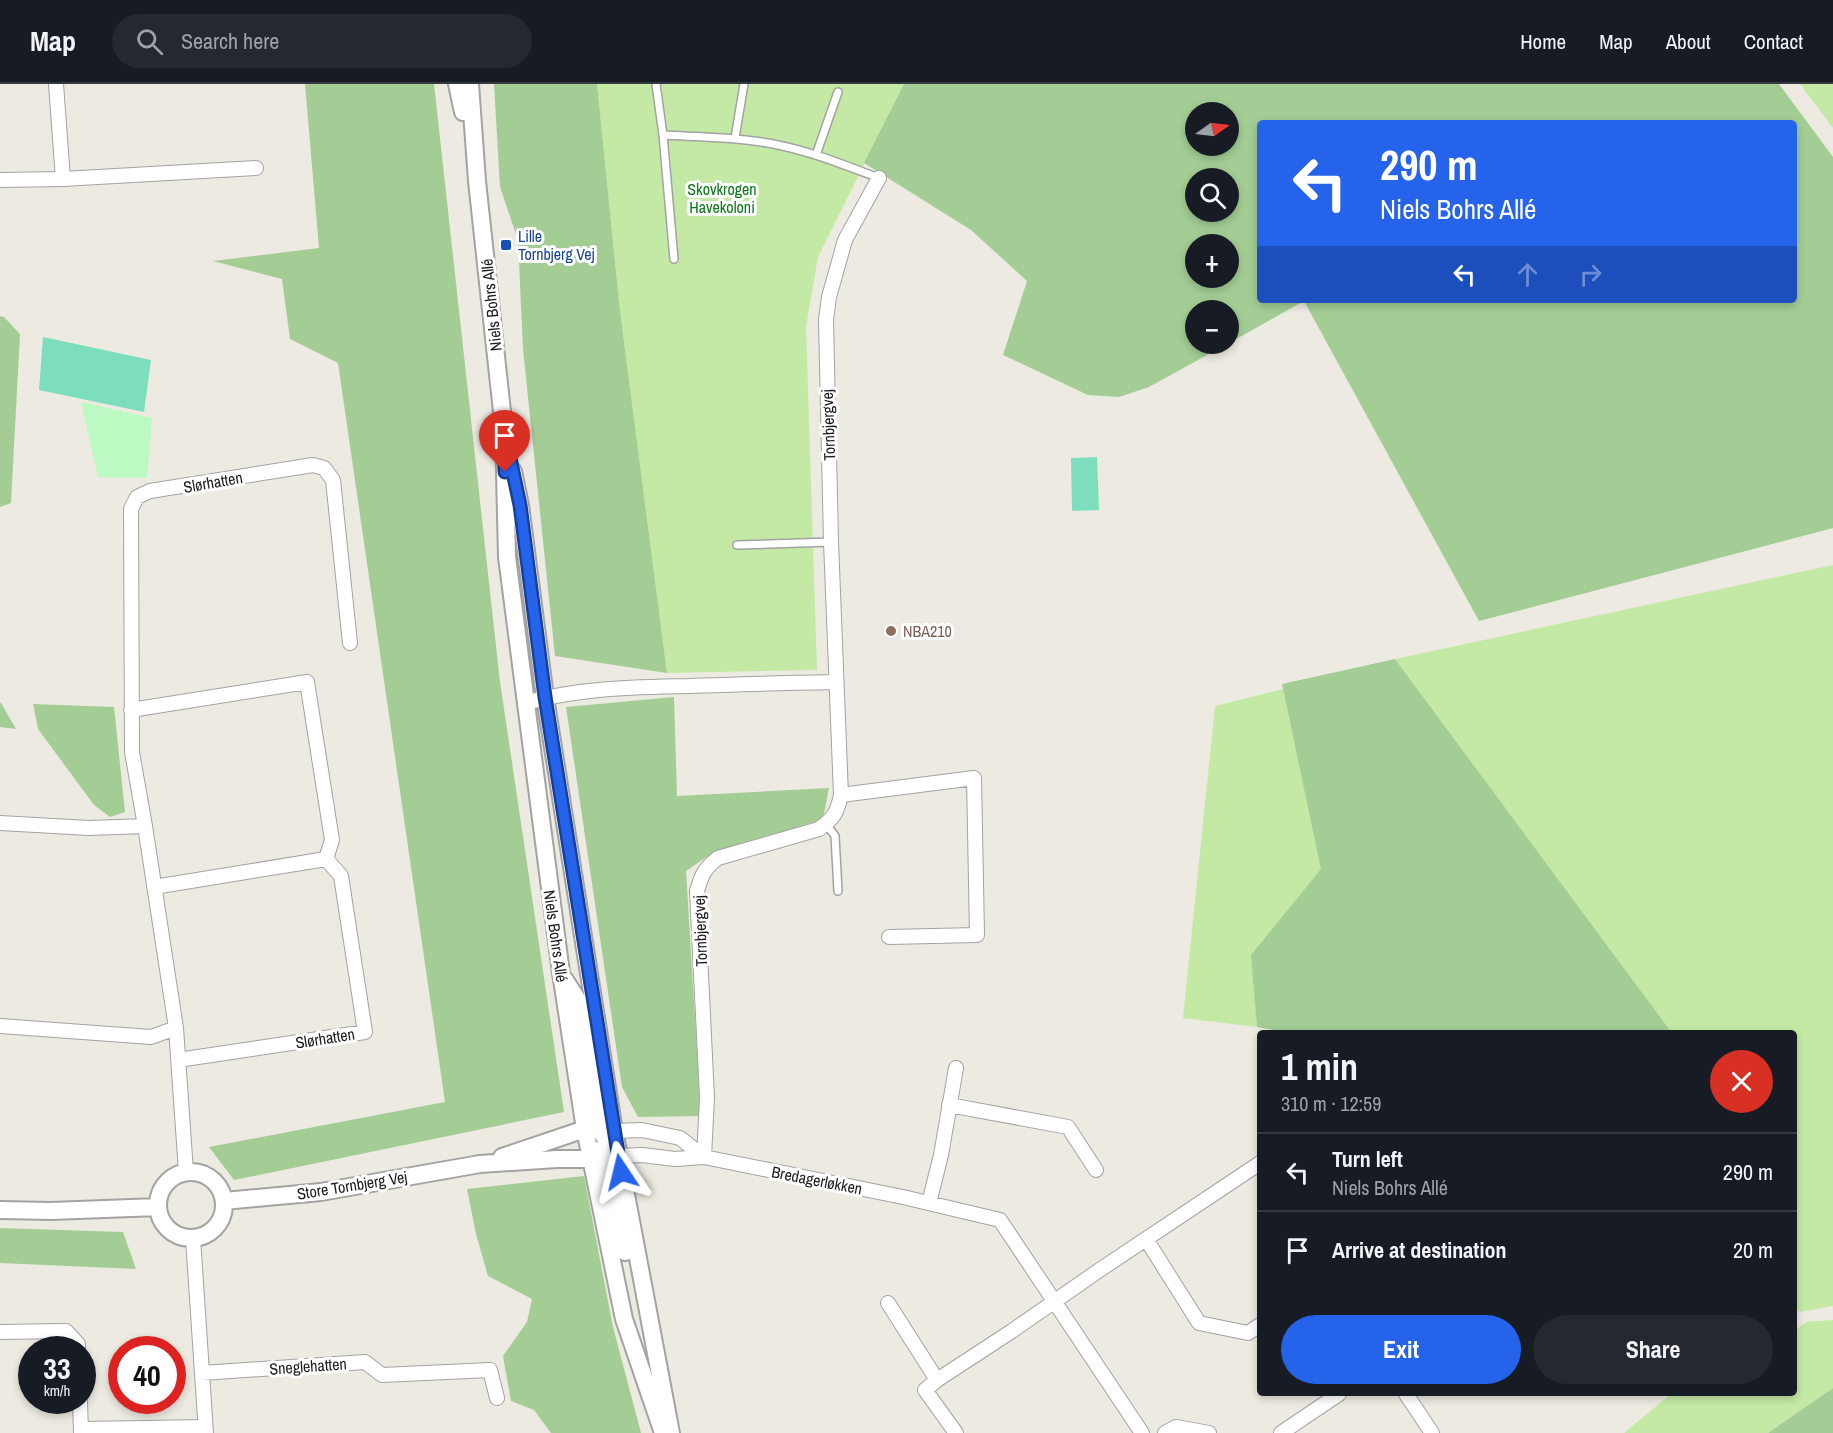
<!DOCTYPE html>
<html lang="en">
<head>
<meta charset="utf-8">
<style>
  :root { --surface:#171b24; --page:#242831; --text:#f1f3f6; --muted:#9ea1a6; --line:#363941; --accent:#2563eb }
  body { margin:0; font-family:"Archivo Narrow",sans-serif; background:var(--page); color:var(--text); height:100vh; display:flex; flex-direction:column; font-size:22px; white-space:nowrap }
  * { box-sizing:border-box; margin:0 }
  p { font-size:20px; color:var(--muted) }
  .icon { flex:none; width:33px; height:33px; fill:none; stroke:currentColor; stroke-width:2; stroke-linecap:round; stroke-linejoin:round }
  .map { position:relative; flex:1; overflow:hidden }
  .panel { position:absolute; left:1257px; top:946px; width:540px; height:366px; display:flex; flex-direction:column; background:var(--surface); border-radius:6px; box-shadow:0 3px 9px #0003 }
  .panel>* { flex:none }
  .hud { position:absolute; left:1257px; top:36px; width:540px; height:183px; border-radius:6px; box-shadow:0 3px 9px #0003; background:#2563eb; color:#fff; overflow:hidden }
  .needle { width:39px; rotate:76deg }
  .controls { position:absolute; left:1185px; top:18px; display:grid; gap:12px }
  .controls a { display:grid; place-items:center; width:54px; height:54px; border-radius:50%; background:var(--surface); box-shadow:0 3px 9px #0003; font-size:30px }
  .speed { position:absolute; left:18px; top:1252px; display:flex; gap:12px; font-size:30px; font-weight:700; text-align:center }
  .speed>* { display:grid; place-content:center; width:78px; height:78px; border-radius:50%; background:var(--surface); box-shadow:0 3px 9px #0003; line-height:1 }
  .speed small { font-size:15px; font-weight:400 }
  .speed .limit { border:9px solid #d22; background:#fff; color:#111 }
  .pin { position:absolute; display:grid; place-items:center; width:51px; height:51px; color:#fff; margin:-62px -26px; border-radius:50% 50% 50% 0; rotate:-45deg; box-shadow:0 0 6px #0007 }
  .pin .icon { rotate:45deg }
  .me { position:absolute; width:66px; margin:-33px; rotate:350deg; stroke-linejoin:round; filter:drop-shadow(0 0 4px #0008) }
  .turn { display:flex; align-items:center; gap:21px; height:126px; padding:0 24px; font-size:27px }
  .turn .icon { width:78px; height:78px; stroke-width:2.5 }
  .turn b { display:block; font-size:42px; line-height:51px }
  .lanes { display:flex; align-items:center; height:57px; padding:0 24px; background:#0003; justify-content:center; gap:30px; direction:ltr }
  .lanes .off { opacity:.35 }
  .round { display:grid; place-items:center; flex:none; width:63px; height:63px; border-radius:32px; background:var(--page) }
  .headline { display:flex; align-items:center; justify-content:space-between; height:102px; padding:0 24px }
  h1 { font-size:36px; font-weight:800; line-height:45px }
  .primary-button { display:flex; gap:12px; margin-top:auto; padding:12px 24px }
  .primary-button a { flex:1; height:69px; border-radius:36px; background:var(--accent); color:#fff; font-size:24px; font-weight:800; line-height:69px; text-align:center }
  .primary-button a+a { background:var(--page); color:var(--text) }
  ul { padding:0; list-style:none }
  li { display:flex; align-items:center; gap:18px; height:78px; padding:0 24px; border-top:2px solid var(--line) }
  li div { flex:1 }
  li b { display:block; font-size:22px }
  li em { font-style:normal }
  header { display:flex; align-items:center; gap:36px; box-sizing:border-box; height:84px; padding:0 30px; background:var(--surface); border-bottom:2px solid var(--line) }
  header strong { font-size:28px }
  nav { display:flex; gap:33px; margin-inline-start:auto; font-size:21px }
  .search { width:420px; height:54px; background:var(--page); display:flex; align-items:center; gap:15px; box-sizing:border-box; padding:0 21px; border-radius:33px; color:var(--muted); font-size:22px }
  .map>svg:first-child { display:block }
</style>
</head>
<body>
<header>
<strong>Map</strong>
<div class="search"><svg class="icon" aria-label="search" viewBox="0 0 24 24"><circle cx="10" cy="10" r="6"/><path d="M15 15l6 6"/></svg>Search here</div>
<nav><a>Home</a><a>Map</a><a>About</a><a>Contact</a></nav>
</header>
<div class="map">
<svg width="1833" height="1349" viewBox="0 0 1833 1349">
  <rect width="100%" height="100%" fill="#edeae1"/>
  <!-- grass -->
  <path fill="#c4e9a5" d="M597 0H904L818 173 806 243 817 586 667 589 620 227Z
    M1800 0H1833V44Z
    M1833 481V1222L1800 1228 1794 1224V950L1672 949 1395 575Z
    M1283 605 1322 785 1252 871 1257 943 1183 934 1215 622Z
    M1833 1236V1304L1768 1349H1624L1671 1310H1794V1247L1806 1238Z"/>
  <!-- forest -->
  <path fill="#a3cd95" fill-rule="evenodd" d="M305 0H434L500 598 564 1028 234 1096 209 1063 445 1018 338 279 290 255 282 195 213 177 319 164Z
    M494 0H597L620 227 667 589 555 572 523 265 518 156 500 103Z
    M904 0H1779L1833 73V444L1479 537 1304 217 1229 259 1228 226H1196V260H1227L1149 303 1119 313 1088 311 1003 271 1027 197 971 146 864 79ZM1196 28H1228V62H1196ZM1260 39H1794V216H1260ZM1196 94H1228V128H1196ZM1196 160H1228V194H1196Z
    M0 232 4 233 20 250 11 419 0 423Z
    M1395 575 1672 949 1294 950 1257 943 1251 871 1321 785 1282 600Z
    M674 613 677 712 829 704 823 735 708 772 686 787 701 1032 638 1033 622 1003 566 623Z
    M0 619H1L16 645 0 643Z
    M33 620 114 623 125 728 110 733 94 721 38 645Z
    M584 1092 613 1243 641 1349H551L534 1326 511 1317 503 1272 527 1238 532 1215 488 1192 476 1150 467 1105Z
    M0 1144 123 1148 136 1185 0 1179Z
    M1833 1304V1349H1768Z"/>
  <!-- park -->
  <path fill="#bcf9c3" d="M81 318 152 334 147 394 98 393Z"/>
  <!-- pitch -->
  <path fill="#7ddebd" d="M43 253 151 276 144 328 39 306Z
    M1097 373 1099 426 1072 427 1071 374Z"/>
  <g fill="none" stroke-linecap="round" stroke-linejoin="round">
    <!-- service casing -->
    <g stroke="#a3a3a3" stroke-width="10">
      <path id="service" d="M656 0 663 51 674 175
        M663 51C700 53 737 53 773 60 810 67 844 81 879 94
        M735 54 744 0
        M816 71 838 8
        M737 461 831 458
        M826 740 835 752 838 807"/>
    </g>
    <!-- minor casing -->
    <g stroke="#a3a3a3" stroke-width="16">
      <path id="minor" d="M56 0 63 95
        M0 96 63 95 256 84
        M525 619C579 604 634 603 689 602 738 600 787 599 836 598
        M131 626 307 598 332 756 326 775 154 803
        M841 711 974 694 977 851 889 853
        M0 739 89 744 145 742
        M0 942 151 953 176 944
        M178 976 365 948 341 792 326 775
        M949 1021 1068 1043 1096 1086
        M614 1047 642 1046 680 1054 704 1073
        M618 1072 642 1071 675 1075 704 1073 903 1113 1000 1136 1142 1349
        M704 1073 707 1014 697 807C702 790 704 785 718 774L819 745C834 734 837 729 841 711L831 458 826 236 829 213 845 156 879 94
        M186 1088 176 944 145 742 132 668 131 425 137 413 150 407 313 381 324 384 333 396 350 559
        M929 1119 941 1071 956 984
        M193 1154 206 1349
        M1146 1155 1199 1239 1248 1249 1260 1241
        M888 1219 937 1296
        M0 1248 66 1247 78 1260V1266
        M202 1289 365 1278 382 1291 490 1286 497 1314
        M1406 1310 1432 1349
        M80 1317 81 1349
        M81 1345 205 1343
        M956 1349 925 1306 937 1296 1012 1247 1101 1185 1260 1079
        M1165 1349 1176 1343 1209 1349
        M1281 1349 1339 1310"/>
    </g>
    <!-- tertiary casing -->
    <g stroke="#a3a3a3" stroke-width="20">
      <path id="tertiary" d="M457 0 463 28
        M470 0 477 97 504 346 507 473 561 889 585 1045 624 1235 663 1349
        M513 387 520 421 545 613 614 1047 671 1349
        M565 896 577 915 599 1045 614 1067
        M599 1066 604 1074 625 1168
        M502 1073 585 1045H595
        M158 1121a33 33 0 1 1 66 0a33 33 0 1 1-66 0Z
        M224 1117 321 1108 480 1080 557 1075H591L618 1072
        M0 1126 51 1127 158 1123"/>
    </g>
    <!-- service -->
    <use href="#service" stroke="#fff" stroke-width="7"/>
    <!-- minor -->
    <use href="#minor" stroke="#fff" stroke-width="14"/>
    <!-- tertiary -->
    <use href="#tertiary" stroke="#fff" stroke-width="16"/>
  </g>
  <g fill="none" stroke-linecap="round" stroke-linejoin="round">
    <!-- route casing -->
    <g stroke="#184099" stroke-width="15">
      <path id="route" d="M505 388 504 346 520 421 545 613 621 1088"/>
    </g>
    <!-- route -->
    <use href="#route" stroke="#2563eb" stroke-width="10"/>
  </g>
  <!-- markers -->
  <rect fill="#1a4fb4" stroke="#fff" stroke-width="2" x="500" y="155" width="12" height="12" rx="3"/>
  <circle fill="#8d6e63" stroke="#fff" stroke-width="2" cx="891" cy="547" r="6"/>
  <g text-anchor="middle" stroke-width="6" stroke-linejoin="round" paint-order="stroke">
    <!-- park labels -->
    <g font-size="16" fill="#0a7918" stroke="#fff">
      <text x="722" y="111">Skovkrogen<tspan x="722" dy="18">Havekoloni</tspan></text>
    </g>
    <!-- transit labels -->
    <g font-size="16" fill="#164399" stroke="#fff" text-anchor="start">
      <text x="518" y="158">Lille<tspan x="518" dy="18">Tornbjerg Vej</tspan></text>
    </g>
    <!-- street labels -->
    <g font-size="16" fill="#1c1c1c" stroke="#fff">
      <text transform="translate(491 221) rotate(-96)" y="6">Niels Bohrs Allé</text>
      <text transform="translate(828 341) rotate(-92)" y="6">Tornbjergvej</text>
      <text transform="translate(213 398) rotate(-10)" y="6">Slørhatten</text>
      <text transform="translate(700 847) rotate(-92)" y="6">Tornbjergvej</text>
      <text transform="translate(556 852) rotate(82)" y="6">Niels Bohrs Allé</text>
      <text transform="translate(325 954) rotate(-9)" y="6">Slørhatten</text>
      <text transform="translate(817 1096) rotate(11)" y="6">Bredagerløkken</text>
      <text transform="translate(352 1101) rotate(-9)" y="6">Store Tornbjerg Vej</text>
      <text transform="translate(308 1282) rotate(-4)" y="6">Sneglehatten</text>
    </g>
    <!-- education labels -->
    <g font-size="16" fill="#785e54" stroke="#fff" text-anchor="start">
      <text x="903" y="553">NBA210</text>
    </g>
  </g>
</svg>
<div class="controls">
<a><svg class="needle" viewBox="-14 -14 28 28"><path d="M0-13l5 13h-10z" fill="#e53935"/><path d="M0 13l5-13h-10z" fill="#9ea1a6"/></svg></a>
<a><svg class="icon" aria-label="search" viewBox="0 0 24 24"><circle cx="10" cy="10" r="6"/><path d="M15 15l6 6"/></svg></a>
<a>+</a>
<a>−</a>
</div>
<div class="speed"><div>33<small>km/h</small></div><div class="limit">40</div></div>
<div class="pin" style="left:505px;top:388px;background:#d93025"><svg class="icon" aria-label="arrive" viewBox="0 0 24 24"><path d="M6 21V4h12l-3 4 3 4H6"/></svg></div>
<svg class="me" style="left:621px;top:1088px" viewBox="-20 -20 40 40"><path d="M0-17L14 15 0 8-14 15z" fill="#2563eb" stroke="#fff" stroke-width="4"/></svg>
<div class="hud">
<div class="turn"><svg class="icon" aria-label="left" viewBox="0 0 24 24"><path d="M17 20v-9H6M10 6l-5 5 5 5"/></svg><div><b>290 m</b>Niels Bohrs Allé</div></div>
<div class="lanes"><svg class="icon" aria-label="left" viewBox="0 0 24 24"><path d="M17 20v-9H6M10 6l-5 5 5 5"/></svg><svg class="icon off" aria-label="ahead" viewBox="0 0 24 24"><path d="M12 20V5M6 11l6-6 6 6"/></svg><svg class="icon off" aria-label="right" viewBox="0 0 24 24"><path d="M7 20v-9h11M14 6l5 5-5 5"/></svg></div>
</div>
<section class="panel">
<div class="headline"><div><h1>1 min</h1><p>310 m · 12:59</p></div><a class="round" style="background:#d93025;color:#fff"><svg class="icon" aria-label="close" viewBox="0 0 24 24"><path d="M6 6l12 12M18 6L6 18"/></svg></a></div>
<ul>
<li><svg class="icon" aria-label="left" viewBox="0 0 24 24"><path d="M17 20v-9H6M10 6l-5 5 5 5"/></svg><div><b>Turn left</b><p>Niels Bohrs Allé</p></div><em>290 m</em></li>
<li><svg class="icon" aria-label="arrive" viewBox="0 0 24 24"><path d="M6 21V4h12l-3 4 3 4H6"/></svg><div><b>Arrive at destination</b></div><em>20 m</em></li>
</ul>
<div class="primary-button"><a>Exit</a><a>Share</a></div>
</section>
</div>
</body>
</html>
